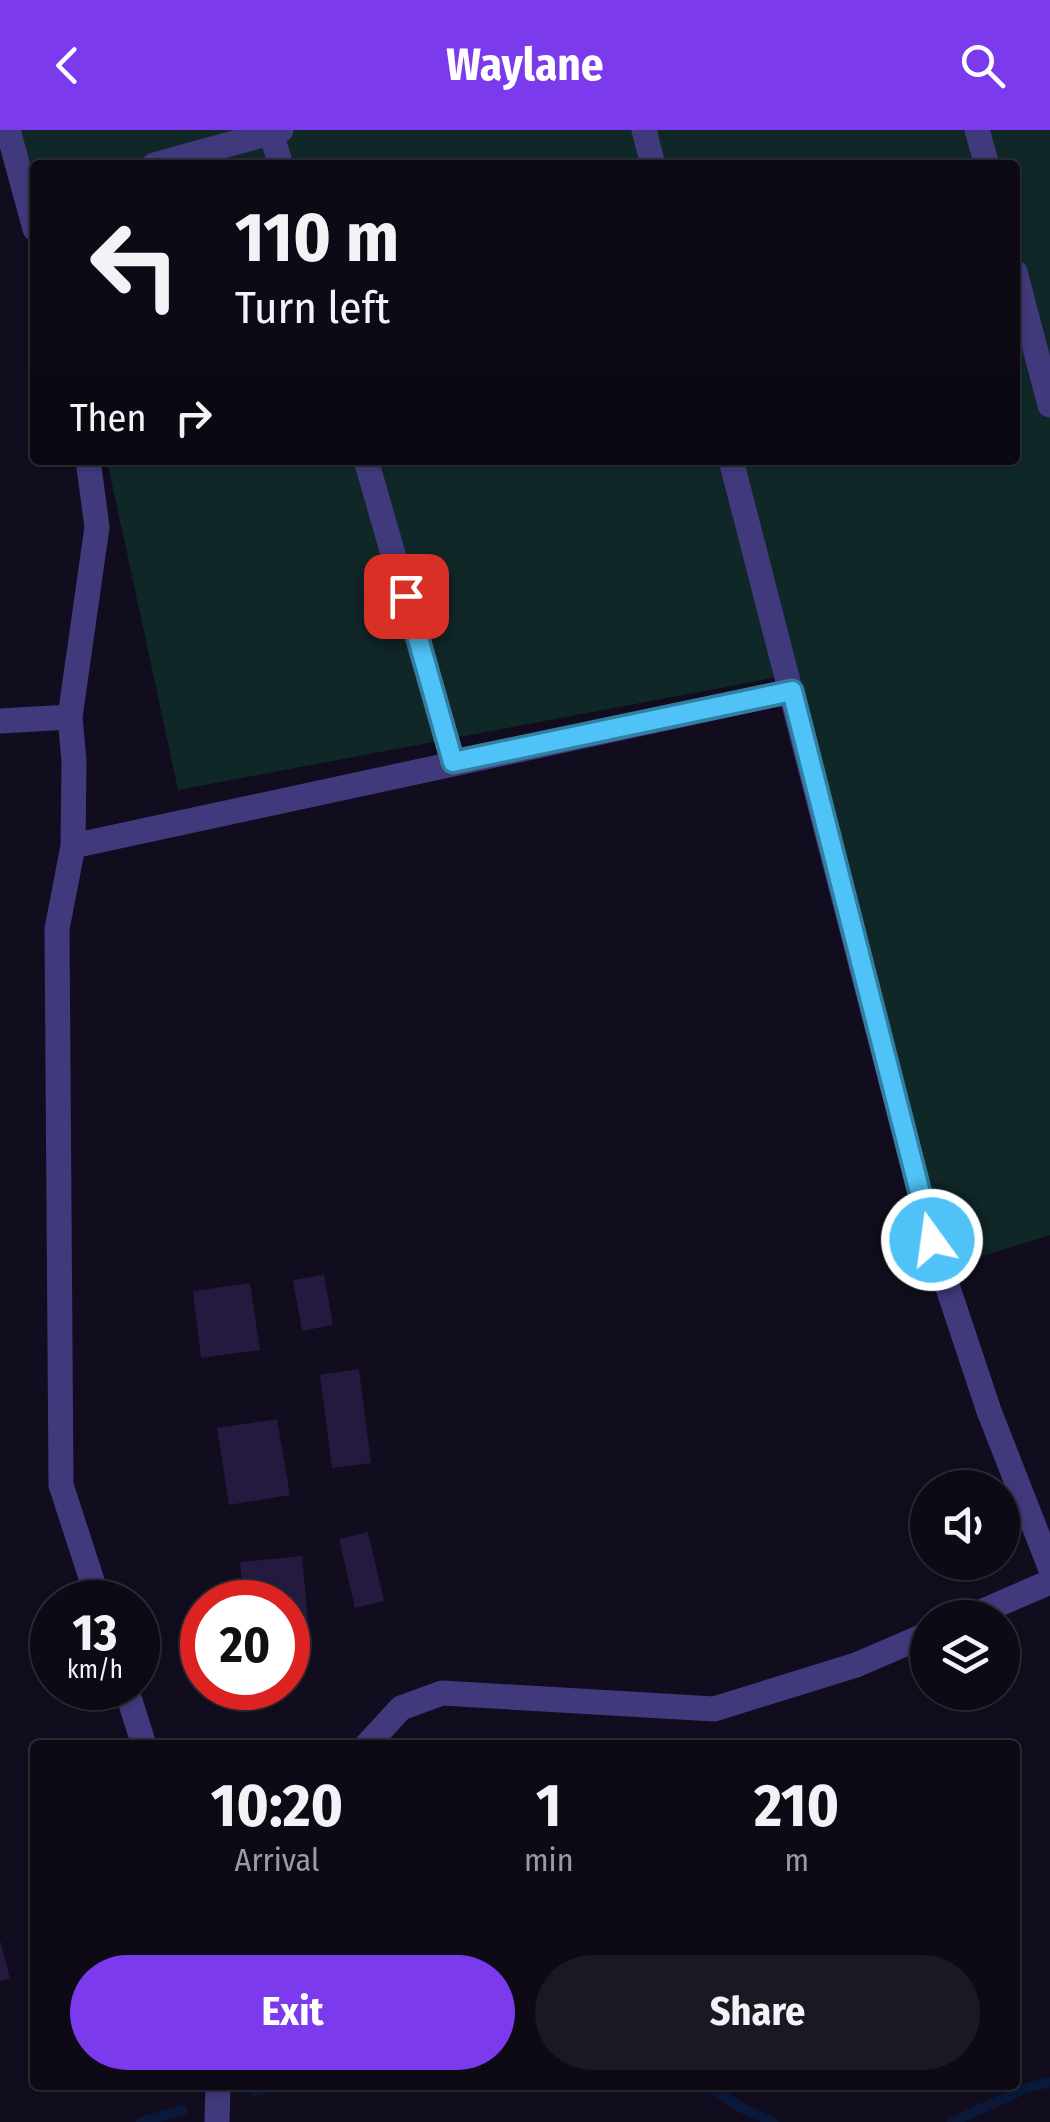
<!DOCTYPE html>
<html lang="en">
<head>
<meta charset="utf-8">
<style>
  :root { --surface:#0d0a16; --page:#1b1823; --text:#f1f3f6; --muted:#9a9aa1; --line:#2d2b35; --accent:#7c3aed }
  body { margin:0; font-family:"Fira Sans Condensed",sans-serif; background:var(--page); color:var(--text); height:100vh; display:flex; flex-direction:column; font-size:38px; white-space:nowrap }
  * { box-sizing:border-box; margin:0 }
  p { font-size:32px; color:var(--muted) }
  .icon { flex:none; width:55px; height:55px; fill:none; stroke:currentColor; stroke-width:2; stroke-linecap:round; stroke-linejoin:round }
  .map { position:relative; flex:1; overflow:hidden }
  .details { position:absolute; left:30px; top:1610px; width:990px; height:350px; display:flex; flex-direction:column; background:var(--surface); border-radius:10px; box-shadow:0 2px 8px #0004,0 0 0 2px var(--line) }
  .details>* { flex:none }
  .banner { position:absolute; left:30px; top:30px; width:990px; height:305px; border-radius:10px; box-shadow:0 2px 8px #0004,0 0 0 2px var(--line); background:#0d0a16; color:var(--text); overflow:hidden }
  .buttons { position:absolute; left:910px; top:1340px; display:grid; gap:20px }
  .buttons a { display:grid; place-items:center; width:110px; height:110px; border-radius:50%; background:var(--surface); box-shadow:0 2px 8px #0004,0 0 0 2px var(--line); font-size:50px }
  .speed { position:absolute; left:30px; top:1450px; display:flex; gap:20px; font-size:50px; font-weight:700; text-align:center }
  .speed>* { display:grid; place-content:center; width:130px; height:130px; border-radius:50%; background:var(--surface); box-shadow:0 2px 8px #0004,0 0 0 2px var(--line); line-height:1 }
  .speed small { font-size:25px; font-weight:400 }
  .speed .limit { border:15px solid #d22; background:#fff; color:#111 }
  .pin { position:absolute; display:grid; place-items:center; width:85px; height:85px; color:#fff; margin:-42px; border-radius:20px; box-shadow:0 5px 15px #0006 }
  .me { position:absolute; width:110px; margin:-55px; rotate:346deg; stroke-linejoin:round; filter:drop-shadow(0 0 8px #0008) }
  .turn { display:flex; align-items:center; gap:35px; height:210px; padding:0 40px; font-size:45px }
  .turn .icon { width:130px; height:130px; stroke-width:2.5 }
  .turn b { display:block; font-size:70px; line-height:85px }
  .then { display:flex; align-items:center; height:95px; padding:0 40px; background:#0003; gap:20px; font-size:38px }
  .eta { display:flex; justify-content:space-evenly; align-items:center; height:170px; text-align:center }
  .eta b { font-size:60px; font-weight:700; line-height:70px }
  .cta { display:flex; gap:20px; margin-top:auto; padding:20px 40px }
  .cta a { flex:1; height:115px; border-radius:60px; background:var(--accent); color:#fff; font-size:40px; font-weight:700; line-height:115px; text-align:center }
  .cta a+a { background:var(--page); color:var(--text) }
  header { display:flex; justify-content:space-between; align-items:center; height:130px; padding:0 40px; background:var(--accent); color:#fff; font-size:45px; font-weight:700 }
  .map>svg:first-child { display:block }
</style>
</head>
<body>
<header><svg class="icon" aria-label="back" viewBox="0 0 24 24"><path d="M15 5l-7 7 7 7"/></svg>Waylane<svg class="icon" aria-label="search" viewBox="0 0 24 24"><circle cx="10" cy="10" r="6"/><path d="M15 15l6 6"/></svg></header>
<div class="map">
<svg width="1050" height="1992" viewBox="0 0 1050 1992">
  <rect width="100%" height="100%" fill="#110d1e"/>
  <!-- green -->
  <path fill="#102728" d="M19 0H1050V1105L951 1136 794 544 178 660 107 330H1015V35H35V52Z"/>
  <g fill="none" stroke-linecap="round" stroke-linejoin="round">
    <!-- stream -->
    <path stroke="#0a193a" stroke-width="10" d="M707 1955 742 1978 773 1992
      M254 1961 278 1955
      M141 1992 183 1980
      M952 1992 1027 1958 1050 1952"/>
  </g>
  <!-- building -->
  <path fill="#241a3f" d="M324 1145 333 1195 302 1201 293 1150Z
    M250 1153 260 1220 201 1228 193 1161Z
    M359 1239 371 1333 332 1338 320 1245Z
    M277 1289 290 1365 229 1375 217 1298Z
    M368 1402 384 1471 355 1478 339 1409Z
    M302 1426 308 1492 288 1494V1472H244L240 1432Z
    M0 1810 10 1849 0 1851Z"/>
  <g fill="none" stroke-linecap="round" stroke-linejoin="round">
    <!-- minor -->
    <path stroke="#40397c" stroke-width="25" d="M8 0 35 99
      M270 0 281 35
      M644 0 653 35
      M977 0 987 35
      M154 35 281 0
      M1015 142 1050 275
      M88 330 97 397 70 587 74 631 73 716 57 799 61 1355 99 1472
      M366 330 453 632
      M731 330 932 1110 989 1281 1050 1437
      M0 591 70 587
      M73 716 792 561
      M967 1488 1050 1452
      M126 1558 144 1615
      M367 1615 401 1578 442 1563 714 1579 856 1535 928 1504
      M217 1992 218 1955"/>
  </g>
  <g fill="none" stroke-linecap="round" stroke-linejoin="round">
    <!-- route casing -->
    <g stroke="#337fa1" stroke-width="25">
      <path id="route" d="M406 466 453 632 792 561 932 1110"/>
    </g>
    <!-- route -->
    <use href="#route" stroke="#4fc3f7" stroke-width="18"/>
  </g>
</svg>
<div class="buttons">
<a><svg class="icon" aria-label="sound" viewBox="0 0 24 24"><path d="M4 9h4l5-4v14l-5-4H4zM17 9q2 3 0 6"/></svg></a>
<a><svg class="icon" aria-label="layers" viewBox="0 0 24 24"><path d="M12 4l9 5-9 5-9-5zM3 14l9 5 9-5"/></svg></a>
</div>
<div class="speed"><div>13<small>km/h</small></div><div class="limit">20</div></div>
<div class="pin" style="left:406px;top:466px;background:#d93025"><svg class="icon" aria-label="arrive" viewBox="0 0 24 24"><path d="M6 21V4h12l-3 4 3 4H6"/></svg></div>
<svg class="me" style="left:932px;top:1110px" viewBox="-20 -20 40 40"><circle r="17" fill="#4fc3f7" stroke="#fff" stroke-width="3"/><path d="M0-11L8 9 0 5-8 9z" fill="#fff"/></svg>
<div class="banner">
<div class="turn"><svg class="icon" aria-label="left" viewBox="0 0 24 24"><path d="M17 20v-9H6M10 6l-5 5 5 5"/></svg><div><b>110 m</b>Turn left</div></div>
<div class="then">Then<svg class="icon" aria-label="right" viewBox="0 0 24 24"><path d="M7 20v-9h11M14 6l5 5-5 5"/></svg></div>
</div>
<section class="details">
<div class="eta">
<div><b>10:20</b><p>Arrival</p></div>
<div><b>1</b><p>min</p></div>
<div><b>210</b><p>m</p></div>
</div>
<div class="cta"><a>Exit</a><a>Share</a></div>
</section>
</div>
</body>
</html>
